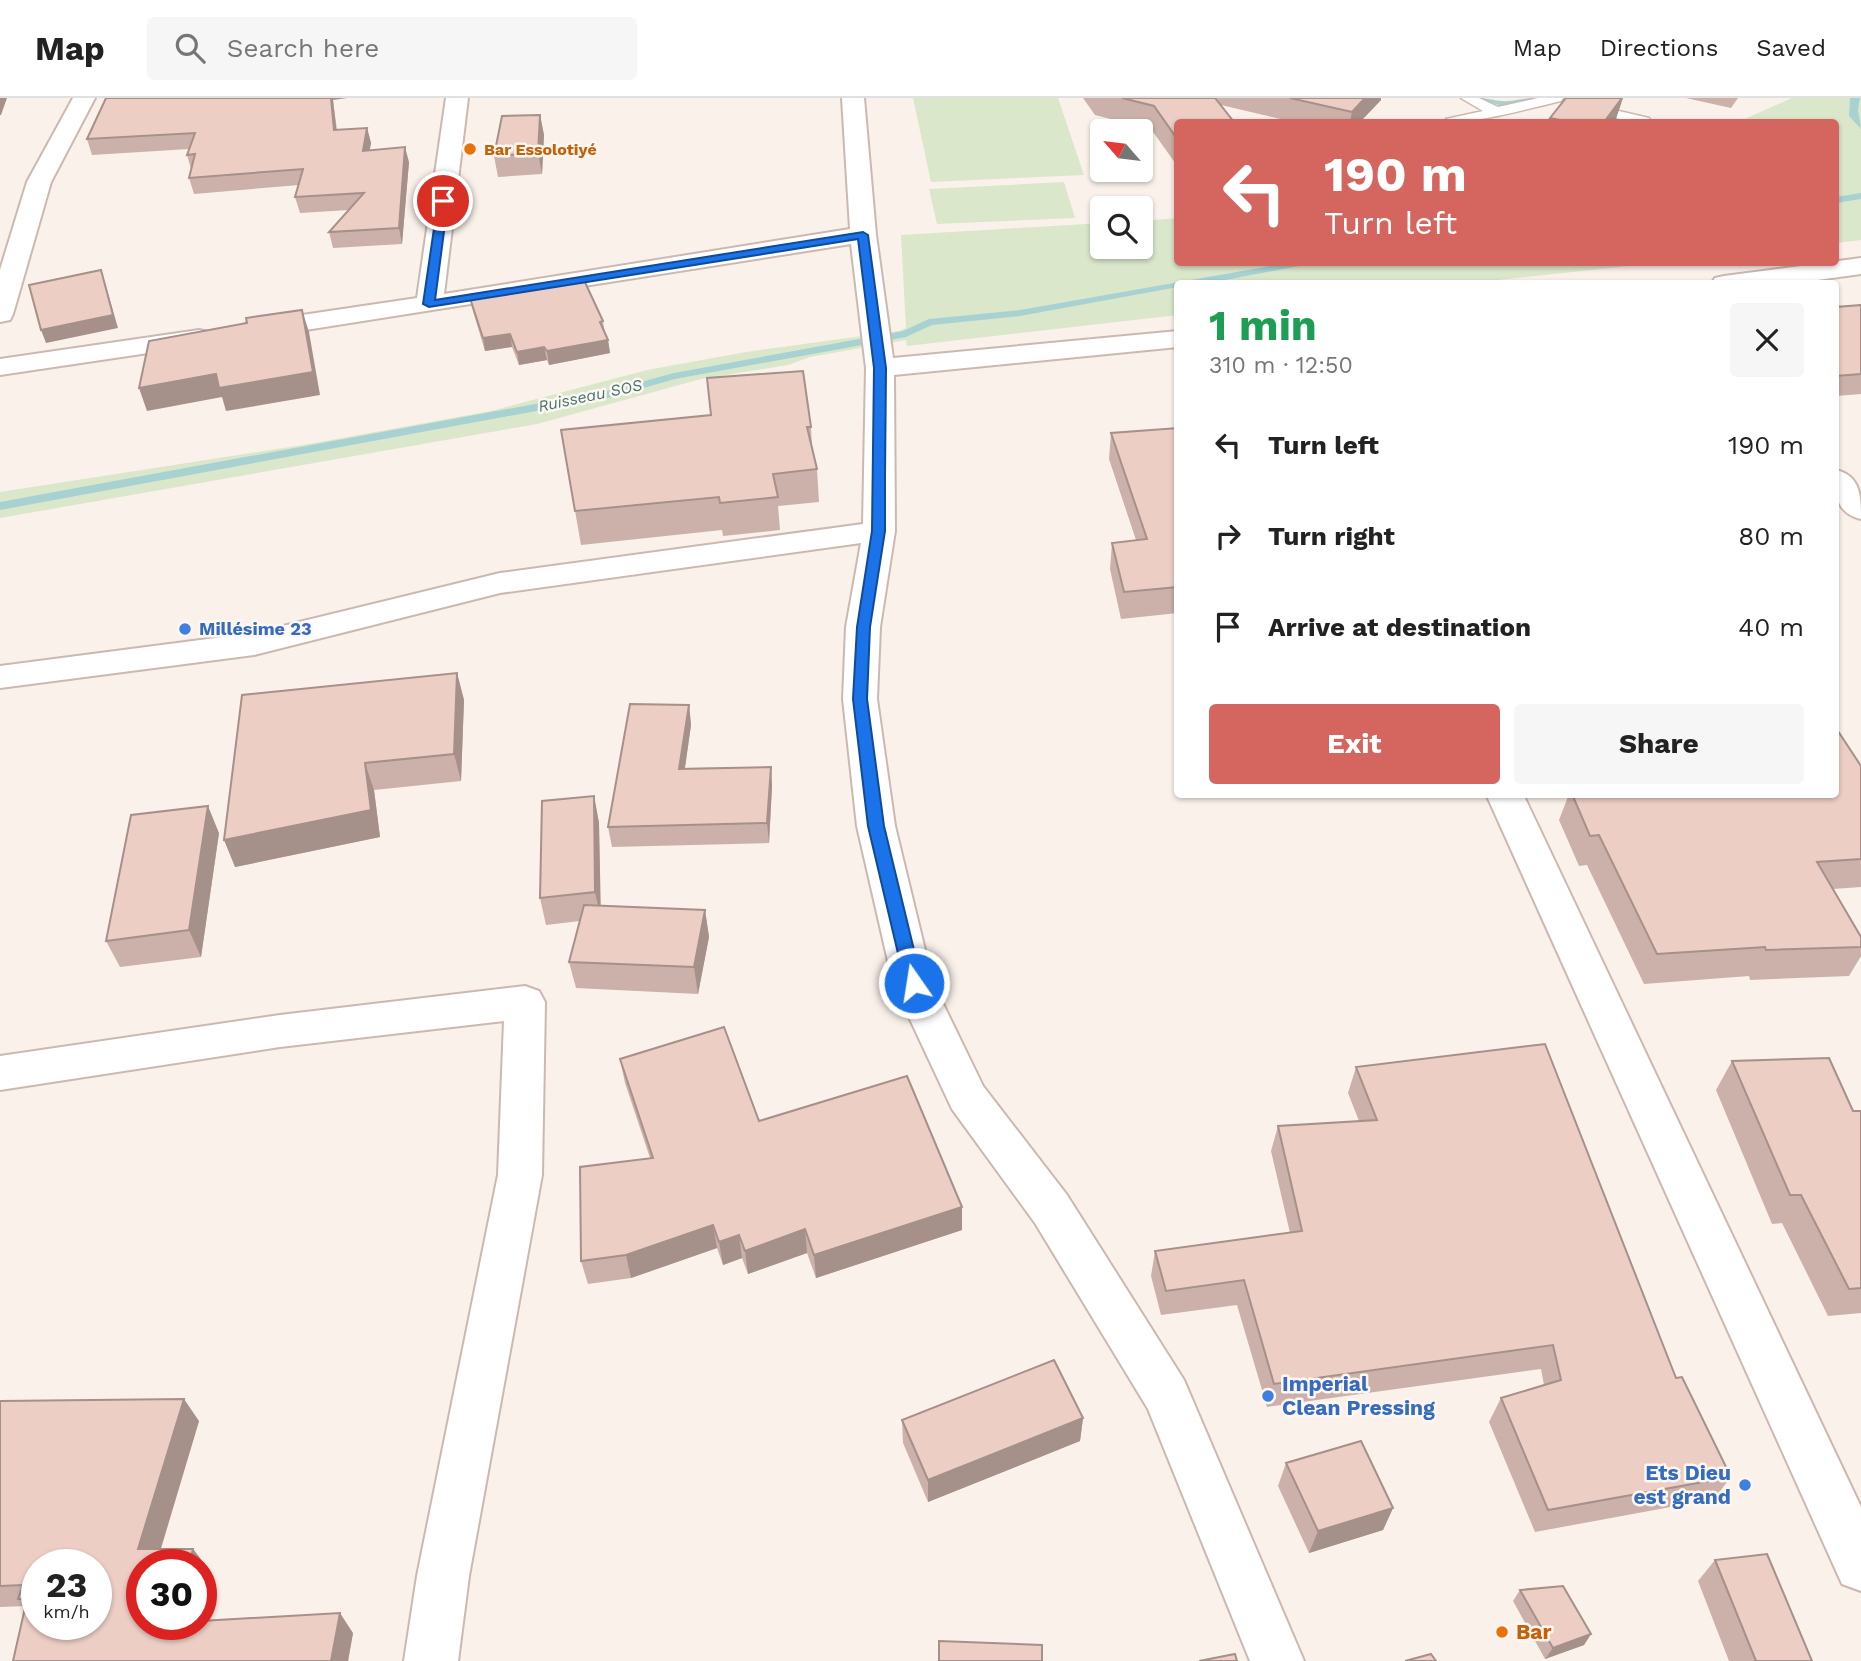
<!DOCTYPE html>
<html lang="en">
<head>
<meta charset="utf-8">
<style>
  :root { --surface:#fff; --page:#f6f6f6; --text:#222; --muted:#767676; --line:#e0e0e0; --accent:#d5655f }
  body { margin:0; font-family:"Work Sans",sans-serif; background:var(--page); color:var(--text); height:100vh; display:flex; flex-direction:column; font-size:26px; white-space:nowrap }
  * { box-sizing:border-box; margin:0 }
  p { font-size:23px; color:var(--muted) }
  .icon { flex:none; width:38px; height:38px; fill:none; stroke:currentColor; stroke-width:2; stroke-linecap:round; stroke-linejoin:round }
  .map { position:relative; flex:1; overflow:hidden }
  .details { position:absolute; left:1174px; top:182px; width:665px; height:518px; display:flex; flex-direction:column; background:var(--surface); border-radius:7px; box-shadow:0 2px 5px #0004 }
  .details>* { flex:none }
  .banner { position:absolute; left:1174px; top:21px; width:665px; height:147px; border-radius:7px; box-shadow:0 2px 5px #0004; background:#d5655f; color:#fff; overflow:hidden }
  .needle { width:46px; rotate:298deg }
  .buttons { position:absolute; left:1090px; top:21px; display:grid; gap:14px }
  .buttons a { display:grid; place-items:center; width:63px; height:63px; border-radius:7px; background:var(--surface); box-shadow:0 2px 5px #0004; font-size:35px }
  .speed { position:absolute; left:21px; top:1451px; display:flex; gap:14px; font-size:35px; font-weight:700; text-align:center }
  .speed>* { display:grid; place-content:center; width:91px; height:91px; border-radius:50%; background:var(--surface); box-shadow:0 2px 5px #0004; line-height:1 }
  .speed small { font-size:18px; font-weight:400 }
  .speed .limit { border:10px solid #d22; background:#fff; color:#111 }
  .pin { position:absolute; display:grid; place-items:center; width:60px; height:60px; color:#fff; margin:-30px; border:4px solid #fff; border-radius:50%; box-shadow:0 2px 7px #0007 }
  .me { position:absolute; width:77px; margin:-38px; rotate:347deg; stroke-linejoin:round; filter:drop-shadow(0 0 5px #0008) }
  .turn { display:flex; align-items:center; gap:24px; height:147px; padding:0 35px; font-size:32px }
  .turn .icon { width:91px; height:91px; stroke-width:2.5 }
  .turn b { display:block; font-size:49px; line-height:60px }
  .round { display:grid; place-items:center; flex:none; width:74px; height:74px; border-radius:7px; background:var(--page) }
  .summary { display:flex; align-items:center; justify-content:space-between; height:119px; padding:0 35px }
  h1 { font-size:42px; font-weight:700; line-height:52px; color:#1e9e55 }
  .action { display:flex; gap:14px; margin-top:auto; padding:14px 35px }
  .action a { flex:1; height:80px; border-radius:7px; background:var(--accent); color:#fff; font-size:28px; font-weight:700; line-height:80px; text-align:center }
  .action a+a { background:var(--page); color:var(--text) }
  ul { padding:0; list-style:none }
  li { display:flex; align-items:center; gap:21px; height:91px; padding:0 35px }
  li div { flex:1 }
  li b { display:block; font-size:26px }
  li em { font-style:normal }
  header { display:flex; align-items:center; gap:42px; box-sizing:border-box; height:98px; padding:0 35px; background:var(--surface); border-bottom:2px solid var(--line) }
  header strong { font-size:33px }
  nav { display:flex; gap:38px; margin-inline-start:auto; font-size:24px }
  .search { width:490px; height:63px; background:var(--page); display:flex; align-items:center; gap:18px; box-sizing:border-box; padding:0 24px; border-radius:7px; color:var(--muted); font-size:26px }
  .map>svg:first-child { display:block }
</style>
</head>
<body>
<header>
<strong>Map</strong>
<div class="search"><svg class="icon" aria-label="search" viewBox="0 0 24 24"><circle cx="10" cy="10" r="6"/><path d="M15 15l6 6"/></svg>Search here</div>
<nav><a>Map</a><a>Directions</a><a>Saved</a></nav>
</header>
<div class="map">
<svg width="1861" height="1563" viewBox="0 0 1861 1563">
  <rect width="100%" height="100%" fill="#faf1ea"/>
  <!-- green -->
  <path fill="#dae7ca" d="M913 0H1058L1084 77 931 84Z
    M1792 0H1861V142L1836 145V24H1738Z
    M1064 84 1075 120 937 126 929 91Z
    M1178 120V164L1655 165 1461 186H1178V217L907 248 906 242 810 259 788 267 701 281 537 326 0 420V394L303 347 491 313 647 272 746 254 899 233 906 230 901 137 1102 125V149H1141V123Z"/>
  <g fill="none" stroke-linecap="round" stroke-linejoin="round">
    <!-- stream -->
    <path fill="#a8d2d2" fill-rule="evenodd" d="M1478 0C1488 0 1500 4 1509 3 1517 2 1524 0 1533 0L1507 10Z
      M1850 0H1860L1858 12 1861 31 1849 18Z
      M1861 95V101L1836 105V99Z
      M1293 164H1320L1204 186H1178V189L1020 218 932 227 906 239 675 281 612 299 0 412V404L611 292 674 275 903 233 929 221 1020 212Z"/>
    <!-- service casing -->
    <g stroke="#cbb9b1" stroke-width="3">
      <path id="service" d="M1461 0H1479L1498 9 1538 0H1563L1561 3C1522 12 1485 24 1445 24L1446 21 1483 13Z
        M1589 6 1649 20 1651 23 1633 24 1584 13 1582 10Z"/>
    </g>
    <!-- minor casing -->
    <g stroke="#cbb9b1" stroke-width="4">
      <path id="minor" d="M73 0H95L51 84 13 216 10 222 0 224V172L27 84Z
        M446 0H468L444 196 850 131 842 0H864L876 137 893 260 1178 233V249L894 277 895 433 880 529 877 601 895 728 933 885 983 988 1067 1097 1184 1282 1304 1563H1250L1148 1311 1035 1125 952 1011 893 885 857 728 843 601 846 529 861 445 500 495 254 557 0 590V568L254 535 500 475 863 426 866 270 851 146 255 240 245 238 241 232 245 226 255 224 417 200Z
        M1861 160V176L1788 186H1711L1715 180 1724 178Z
        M199 232 209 234 213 240 209 246 0 277V261Z
        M1836 372C1861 378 1861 399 1861 421 1835 415 1835 395 1836 372Z
        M1486 696H1523L1861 1409V1493L1842 1486Z
        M525 888 539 893 545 904 542 1077 469 1478 458 1563H404L417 1478 498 1077 504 923 280 949 0 992V958L280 917Z"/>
    </g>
    <!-- service -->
    <use href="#service" fill="#fff" fill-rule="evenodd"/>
    <!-- minor -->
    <use href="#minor" fill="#fff" fill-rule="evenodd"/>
  </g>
  <!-- wall -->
  <path fill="#cbb1a9" d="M1083 0H1381V2L1360 24H1293L1221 7 1178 24V69L1151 31 1095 17Z
    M1686 0H1738L1731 10Z
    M333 2 337 32 367 30 371 45 369 53 409 64 402 146 333 150 329 134 349 112 300 115 295 99 299 87 194 96 189 80 191 71 187 57 189 51 92 57 87 41Z
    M540 17 544 37 542 76 498 79 494 58Z
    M1550 20 1616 23 1615 24H1549Z
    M469 197 603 223 605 235 608 242 610 255 549 267 547 262 519 267 512 249 485 253 472 210Z
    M1861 207V296L1836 298V209Z
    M1177 295H1178V323L1175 316Z
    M811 329 812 348 817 371 819 404 778 408 780 432 723 438 722 432 581 447 561 332Z
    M1178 330V515L1121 521 1110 471 1112 445 1136 442 1109 361 1111 335Z
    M457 575 464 602 461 683 374 692 380 739 235 769Z
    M689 607 691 627 685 670 771 669 772 688 769 745 612 749 608 729Z
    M1861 668V789L1833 791 1861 839V858L1849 878 1750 882 1749 878 1644 886 1587 767 1579 768 1559 722 1569 696H1836Z
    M594 698 599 725 600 808 705 812 709 839 698 896 576 890 569 864 580 823 546 827 540 800Z
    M219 735 201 859 120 869 106 843Z
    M620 961 759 1023 962 1109V1132L816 1180 807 1155 748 1176 742 1160 723 1167 717 1150 631 1180 588 1186 581 1163 650 1060 625 985Z
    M1732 963 1853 1013H1861V1215L1828 1218 1782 1125 1772 1126 1716 992Z
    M1356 969 1676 1280 1731 1379 1714 1401 1535 1434 1489 1324 1501 1300 1544 1287 1541 1271 1267 1309 1237 1207 1161 1217 1151 1178 1155 1153 1290 1135 1271 1053 1278 1028 1359 1023 1348 995Z
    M0 1303 199 1323 161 1451H193L209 1472 201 1501V1466L142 1526 353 1535 348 1563H13L26 1508 0 1509Z
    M1083 1320 1080 1343 928 1404 903 1345 902 1322Z
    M1286 1365 1393 1410 1383 1432 1309 1455 1278 1388Z
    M1715 1462 1812 1563H1729L1698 1483Z
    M1520 1492 1591 1536 1584 1547 1545 1561 1513 1503Z"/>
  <!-- shaded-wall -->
  <path fill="#a5908a" d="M0 0H7L1 17H0Z
    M331 0H347L333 2 338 47 334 32Z
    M1365 0H1381V2L1360 24H1350L1352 14Z
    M1623 0 1615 24H1604Z
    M540 17 544 37 542 76 538 55Z
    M367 30 371 45 367 69 363 53Z
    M405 49 409 64 402 146 399 130Z
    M101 172 105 185 118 230 46 245 41 232Z
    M302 212 309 234 320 297 226 313 222 299 147 313 139 290Z
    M510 236 512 249 485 253 483 240Z
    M608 242 610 255 549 267 547 253Z
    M544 249 547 262 519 267 517 254Z
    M457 575 464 602 461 683 454 656Z
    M689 607 691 627 682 690 679 671Z
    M365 665 374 692 380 739 235 769 224 742Z
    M771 669 772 688 769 745 767 725Z
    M594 698 599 725 601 821 595 794Z
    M208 708 219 735 201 859 189 832Z
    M705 812 709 839 698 896 694 869Z
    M962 1109V1132L816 1180 814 1157Z
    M713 1127 717 1150 631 1180 626 1157Z
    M805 1131 807 1155 748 1176 745 1153Z
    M739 1137 742 1160 723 1167 719 1144Z
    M184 1301 199 1323 156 1466 138 1451Z
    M1083 1320 1080 1343 928 1404V1382Z
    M1393 1410 1383 1432 1309 1455 1318 1433Z
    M193 1451 209 1472 201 1501V1466H189Z
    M340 1515 353 1535 348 1563H331Z
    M1591 1536 1584 1547 1545 1561 1553 1550Z"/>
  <!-- building -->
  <path fill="#eccec5" stroke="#a5908a" stroke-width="2" fill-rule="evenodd" d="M106 0H331L334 32 367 30 363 53 405 49 399 130 329 134 364 95 295 99 303 71 189 80 195 56 187 57 195 35 87 41Z
    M1122 0H1215L1234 24H1178V42L1154 8Z
    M1290 0H1365L1352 14Z
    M1566 0H1622L1604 24H1569L1550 20Z
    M540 17 538 55 494 58 502 18Z
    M101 172 113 217 41 232 29 187Z
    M583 180 603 223 600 224 608 242 547 253 544 249 517 254 510 236 483 240 469 197Z
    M1861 207V276L1836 278V209Z
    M302 212 313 274 219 290 216 276 139 290 149 243 247 225 246 220Z
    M803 273 811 329H807L817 371 773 376 778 399 720 405 719 399 575 413 561 332 711 317 707 280Z
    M1178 330V489L1124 494 1112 445 1147 441 1111 335Z
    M457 575 454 656 365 665 371 712 224 742 242 597Z
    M630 606 689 607 679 671 771 669 767 725 608 729Z
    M1836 630 1861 668V761L1817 764 1861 839V849L1766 852 1765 849 1657 856 1599 737 1590 738 1572 696H1836Z
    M594 698 595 794 540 800 542 703Z
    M208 708 189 832 106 843 131 717Z
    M584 807 705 812 694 869 569 864Z
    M724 929 759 1023 907 978 962 1109 814 1157 805 1131 745 1153 739 1137 719 1144 713 1127 626 1157 581 1163 580 1069 653 1060 620 961Z
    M1545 946 1676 1280 1682 1279 1731 1379 1548 1412 1501 1300 1561 1282 1553 1247 1274 1286 1244 1182 1166 1193 1155 1153 1302 1133 1278 1028 1377 1022 1356 969Z
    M1829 960 1853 1013H1861V1190L1849 1191 1801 1097H1790L1732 963Z
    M1054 1262 1083 1320 928 1382 902 1322Z
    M184 1301 138 1451H193L189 1466H142V1526H201V1523L340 1515 331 1563H13L27 1501H18L23 1487 0 1488V1303ZM37 1466H96V1526H37Z
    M1361 1343 1393 1410 1318 1433 1286 1365Z
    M1767 1456 1812 1563H1756L1715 1462Z
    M1563 1488 1591 1536 1553 1550 1520 1492Z
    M939 1543 1042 1547V1563H939Z
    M1235 1556 1237 1563H1199Z
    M1431 1556 1436 1563H1405Z"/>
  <!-- route -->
  <path fill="#1a73e8" stroke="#114b97" stroke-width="2" d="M443 100 448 103 435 202 863 134 868 137 886 270 885 379V433L870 529 867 601 884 728 922 885 919 889H908L905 885 868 728 853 601 857 529 872 433 874 270 858 141 429 209 423 206 438 103Z"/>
  <!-- markers -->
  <g fill="#e8710a" stroke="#fdf6f1" stroke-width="2.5">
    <circle cx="470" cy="51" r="7"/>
    <circle cx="1502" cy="1534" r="7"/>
  </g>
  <g fill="#3f7fe0" stroke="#fdf6f1" stroke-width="2.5">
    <circle cx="185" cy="531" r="7"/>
    <circle cx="1268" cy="1298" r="7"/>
    <circle cx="1745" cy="1387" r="7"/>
  </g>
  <g text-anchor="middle" stroke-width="5" stroke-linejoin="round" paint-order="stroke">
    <!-- far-food labels -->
    <g font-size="16" font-weight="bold" fill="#c56008" stroke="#fdf6f1" text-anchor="start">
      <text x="484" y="57">Bar Essolotiyé</text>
    </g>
    <!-- far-water labels -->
    <g font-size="16" font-style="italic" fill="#467575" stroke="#fdf6f1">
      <text transform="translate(590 297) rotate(-12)" y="6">Ruisseau SOS</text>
    </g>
    <!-- shop labels -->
    <g font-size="18" font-weight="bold" fill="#366cbe" stroke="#fdf6f1" text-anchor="start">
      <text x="199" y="537">Millésime 23</text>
    </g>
    <!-- near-shop labels -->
    <g font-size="21" font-weight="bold" fill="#366cbe" stroke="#fdf6f1" text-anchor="start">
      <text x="1282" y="1293">Imperial<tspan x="1282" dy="24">Clean Pressing</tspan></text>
      <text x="1731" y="1382" text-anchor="end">Ets Dieu<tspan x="1731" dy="24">est grand</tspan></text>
    </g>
    <!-- near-food labels -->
    <g font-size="21" font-weight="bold" fill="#c56008" stroke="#fdf6f1" text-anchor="start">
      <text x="1516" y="1541">Bar</text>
    </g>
  </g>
</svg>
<div class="buttons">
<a><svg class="needle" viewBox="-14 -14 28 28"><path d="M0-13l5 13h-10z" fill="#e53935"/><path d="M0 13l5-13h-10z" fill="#767676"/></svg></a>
<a><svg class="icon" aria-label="search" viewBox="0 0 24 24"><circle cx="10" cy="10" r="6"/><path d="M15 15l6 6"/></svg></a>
</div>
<div class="speed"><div>23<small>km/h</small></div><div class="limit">30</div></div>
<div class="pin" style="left:443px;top:103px;background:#d93025"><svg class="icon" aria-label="arrive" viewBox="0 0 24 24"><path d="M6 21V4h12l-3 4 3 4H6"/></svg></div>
<svg class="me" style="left:914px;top:885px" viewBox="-20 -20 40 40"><circle r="17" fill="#1a73e8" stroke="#fff" stroke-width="3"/><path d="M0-11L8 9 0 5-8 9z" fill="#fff"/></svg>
<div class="banner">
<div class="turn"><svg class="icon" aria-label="left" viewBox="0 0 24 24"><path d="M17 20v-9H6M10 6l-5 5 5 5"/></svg><div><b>190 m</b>Turn left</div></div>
</div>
<section class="details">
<div class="summary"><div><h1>1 min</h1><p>310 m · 12:50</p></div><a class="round"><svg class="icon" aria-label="close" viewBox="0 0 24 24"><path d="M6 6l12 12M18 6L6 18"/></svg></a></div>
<ul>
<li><svg class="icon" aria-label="left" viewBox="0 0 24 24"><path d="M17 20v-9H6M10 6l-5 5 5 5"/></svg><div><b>Turn left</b></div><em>190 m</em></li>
<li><svg class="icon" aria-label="right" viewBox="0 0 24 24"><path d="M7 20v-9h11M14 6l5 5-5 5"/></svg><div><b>Turn right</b></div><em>80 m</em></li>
<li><svg class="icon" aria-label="arrive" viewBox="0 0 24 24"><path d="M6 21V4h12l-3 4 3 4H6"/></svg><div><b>Arrive at destination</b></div><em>40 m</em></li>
</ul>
<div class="action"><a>Exit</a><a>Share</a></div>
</section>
</div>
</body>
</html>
